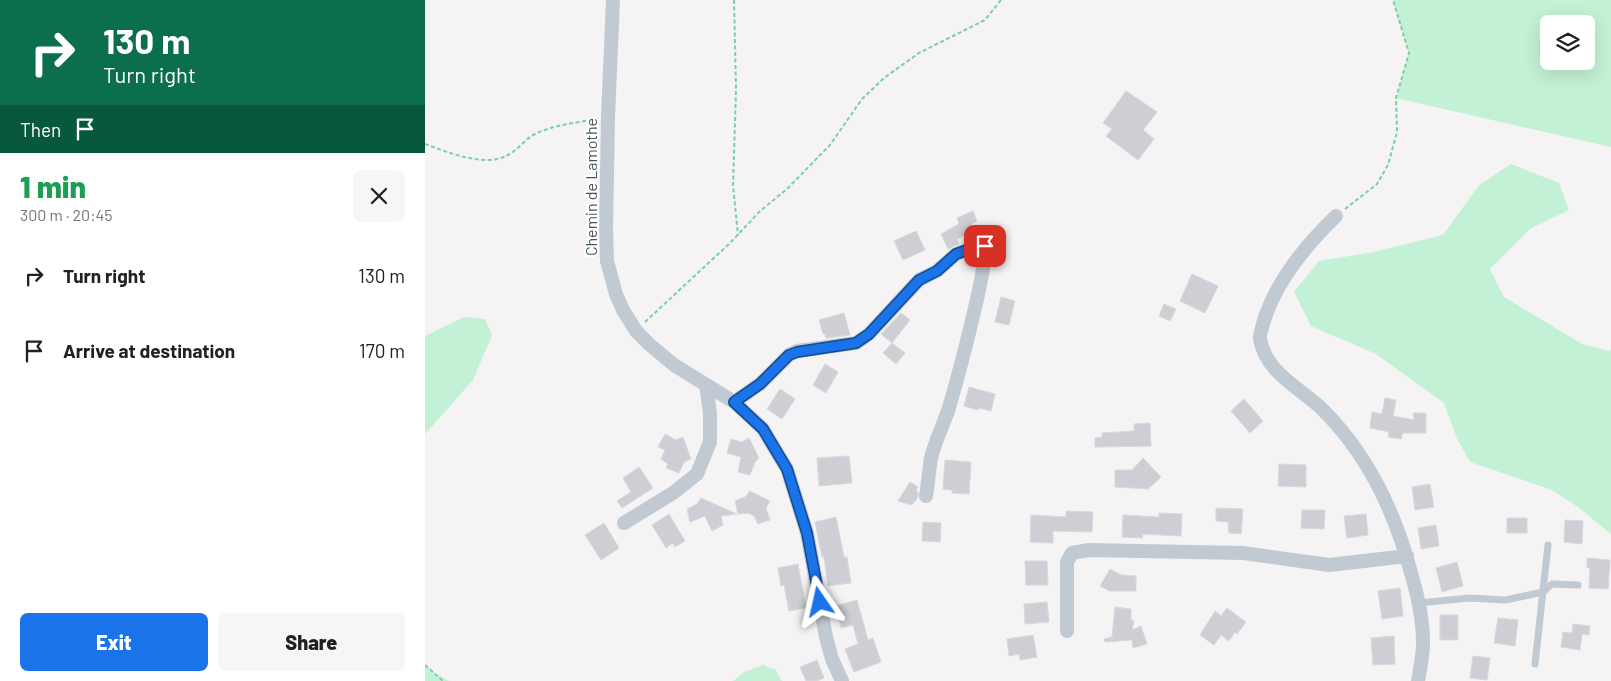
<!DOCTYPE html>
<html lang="en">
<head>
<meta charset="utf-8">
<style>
  :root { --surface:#fff; --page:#f6f6f6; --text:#202124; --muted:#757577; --accent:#1a73e8 }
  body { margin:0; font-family:Barlow,sans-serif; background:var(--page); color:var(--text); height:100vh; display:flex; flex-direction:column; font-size:19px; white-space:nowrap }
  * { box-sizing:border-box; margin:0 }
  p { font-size:16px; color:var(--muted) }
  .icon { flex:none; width:28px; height:28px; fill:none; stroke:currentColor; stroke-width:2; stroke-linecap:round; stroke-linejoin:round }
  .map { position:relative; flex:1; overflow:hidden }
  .panel { display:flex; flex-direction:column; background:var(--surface); width:425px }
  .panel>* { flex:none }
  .top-card { background:#0b6e4f; color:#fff; overflow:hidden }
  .fabs { position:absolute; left:1115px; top:15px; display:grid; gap:10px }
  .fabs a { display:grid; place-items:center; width:55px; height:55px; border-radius:8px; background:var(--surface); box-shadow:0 5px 20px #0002; font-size:25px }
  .pin { position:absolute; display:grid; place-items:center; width:42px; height:42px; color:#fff; margin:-21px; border-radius:10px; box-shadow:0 2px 8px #0006 }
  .me { position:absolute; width:55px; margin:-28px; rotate:349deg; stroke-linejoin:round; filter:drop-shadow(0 0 4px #0008) }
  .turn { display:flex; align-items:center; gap:18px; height:105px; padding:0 20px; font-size:22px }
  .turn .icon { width:65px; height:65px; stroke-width:2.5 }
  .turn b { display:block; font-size:35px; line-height:42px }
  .then { display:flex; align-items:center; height:48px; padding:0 20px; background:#0003; gap:10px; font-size:19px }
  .round { display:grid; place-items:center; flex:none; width:52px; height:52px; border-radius:8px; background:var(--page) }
  .summary { display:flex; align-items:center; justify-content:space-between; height:85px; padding:0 20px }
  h1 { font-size:30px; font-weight:800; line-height:38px; color:#1e9e55 }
  .action { display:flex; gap:10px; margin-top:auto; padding:10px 20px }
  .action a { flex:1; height:58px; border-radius:8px; background:var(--accent); color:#fff; font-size:20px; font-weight:800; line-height:58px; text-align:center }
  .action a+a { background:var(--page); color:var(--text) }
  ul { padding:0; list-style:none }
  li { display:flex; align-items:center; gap:15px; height:75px; padding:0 20px }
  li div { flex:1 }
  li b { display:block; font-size:19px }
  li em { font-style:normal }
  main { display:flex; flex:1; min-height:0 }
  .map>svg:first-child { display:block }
</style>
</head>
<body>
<main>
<section class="panel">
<div class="top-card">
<div class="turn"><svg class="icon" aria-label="right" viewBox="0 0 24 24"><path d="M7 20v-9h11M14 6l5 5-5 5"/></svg><div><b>130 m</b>Turn right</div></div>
<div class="then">Then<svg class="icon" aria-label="arrive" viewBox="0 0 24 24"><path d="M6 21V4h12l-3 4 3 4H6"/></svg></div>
</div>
<div class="summary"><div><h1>1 min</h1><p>300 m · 20:45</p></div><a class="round"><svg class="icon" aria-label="close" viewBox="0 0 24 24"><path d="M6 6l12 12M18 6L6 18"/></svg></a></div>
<ul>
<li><svg class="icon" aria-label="right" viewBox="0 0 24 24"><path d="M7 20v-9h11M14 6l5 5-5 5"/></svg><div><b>Turn right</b></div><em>130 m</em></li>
<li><svg class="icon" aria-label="arrive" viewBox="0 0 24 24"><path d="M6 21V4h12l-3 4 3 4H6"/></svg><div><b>Arrive at destination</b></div><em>170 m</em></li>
</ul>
<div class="action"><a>Exit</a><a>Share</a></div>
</section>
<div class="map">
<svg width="1186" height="681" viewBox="0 0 1186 681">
  <rect width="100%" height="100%" fill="#f5f3f3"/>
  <!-- green -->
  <path fill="#c3f1d5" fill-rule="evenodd" d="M968 0H1186V147L971 98 984 53ZM1124 24H1161V61H1124Z
    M1086 164 1134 183 1144 210 1105 229 1065 269 1079 297 1157 344 1184 351 1186 349V534L1153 507 1127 490 1045 462 1032 439 1019 403 951 354 886 326 869 292 894 261 949 252 1018 235 1054 185Z
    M39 317 60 319 67 335 48 380 0 434V336Z
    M0 665 11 674 24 681H0Z
    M338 665 351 670 357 681H308L319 672Z"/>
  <!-- building -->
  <path fill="#cdcfd5" stroke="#d7d9de" d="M701 91 732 112 718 130 729 139 713 160 681 136 687 129 678 123Z
    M548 211 552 221 546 224 549 230 532 239 534 244 523 249 516 234 534 224 532 218Z
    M491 231 500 250 478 260 469 241Z
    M767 274 793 286 780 313 755 301Z
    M576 297 590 301 584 325 570 322Z
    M739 304 751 309 745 321 734 316Z
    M419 313 425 335 401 338 400 334H398L394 320Z
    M476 313 485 320 467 343 456 334Z
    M467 343 480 353 471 364 458 353Z
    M400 364 413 372 401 393 388 385Z
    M544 387 570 394 566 411 554 408 553 410 539 406Z
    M355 389 370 399 357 419 342 409Z
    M960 398 971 400 968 416 989 420 988 413H1001V433H978L976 439 963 437 964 432 945 428 947 412 957 414Z
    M819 399 838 421 825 433 806 411Z
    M725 423 726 446 670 447V438L677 437V433L709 431V424Z
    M240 434 251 440 258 437 266 459 259 462 254 473 241 468 243 464 236 459 240 450 233 447Z
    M324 438 334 458 330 462 325 475 313 472 316 457 302 453 306 439 317 442Z
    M424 456 427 483 394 486 392 458Z
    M718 458 736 477 723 489 690 487V470H707Z
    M520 460 546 462 544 494 527 493V490L518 489Z
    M854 464 881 465V487L853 486Z
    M214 467 228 488 197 508 192 501 206 492 198 478Z
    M485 482 493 487 491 491 493 492V497L487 505 473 501Z
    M1005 484 1009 507 990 510 987 487Z
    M325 491 345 501 341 508 345 520 333 524 329 516 323 513 313 514 310 501 320 497Z
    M276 498 312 514 296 516 298 525 287 531 280 516 265 522 262 509 272 504Z
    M791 508 818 509 816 534 804 533 803 522 791 521Z
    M877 510H900L899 529 876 528Z
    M641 511 668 512 667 532 628 531V543L605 542 606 515 641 517Z
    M734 513 757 514 756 536 718 534 717 538 697 537 698 515 734 517Z
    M244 514 260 541 250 547 248 543 241 548 227 525Z
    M941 514 943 535 922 538 919 516Z
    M411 517 419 557H422L426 583 403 586 399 557H397L390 522Z
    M1082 518H1102V533H1082Z
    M1140 520 1158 521 1157 544 1139 542Z
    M498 522 516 523 515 542 497 541Z
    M179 523 194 548 176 560 160 535Z
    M1011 525 1014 546 996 549 993 528Z
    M1162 558 1185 560 1183 589 1164 588 1165 568H1162Z
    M600 561H622L623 585H601Z
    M1032 562 1038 586 1017 592 1011 568Z
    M373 564 381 608 364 611 359 585 356 586 353 568Z
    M685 569 696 575 711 576V591H684L675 586Z
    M975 588 978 616 957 619 953 591Z
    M432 600 443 640 448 638 456 662 429 672 420 649 433 644 428 625 416 628 411 606Z
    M622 602 624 622 600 624 599 604Z
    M690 607 706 609V620L709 621 707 630 716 626 722 644 708 648 707 640 680 642 679 639 687 637Z
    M802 608 821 622 812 634 810 632 804 641 796 635 789 645 775 635 790 611 796 616Z
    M1015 615H1033V640H1015Z
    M1073 618 1093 620 1090 646 1069 643Z
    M1148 624 1165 626 1164 635 1157 634 1155 650 1136 647 1138 632 1147 633Z
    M608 635 612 657 595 660 594 654 584 656 582 639Z
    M969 636 970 664 948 665 946 638Z
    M1048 656 1065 658 1062 680 1045 678Z
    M392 660 399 678 392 681H381L375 667Z"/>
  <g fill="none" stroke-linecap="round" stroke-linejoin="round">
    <!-- path -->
    <path stroke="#7ad0a6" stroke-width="2" stroke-dasharray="4 2.5" stroke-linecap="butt" d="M309 0 311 89 308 185 313 235
      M0 144C22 152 60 168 83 155 93 150 100 139 110 134 128 125 151 123 171 119
      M920 209 952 184 963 165 972 132 971 98 984 53 968 0
      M220 322 306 242 334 212 362 189 405 145 437 99 459 78 494 53 560 20 576 0
      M0 665 18 681"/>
    <!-- service -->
    <path stroke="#c1cad2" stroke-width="7" d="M994 603 1044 598 1081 600 1118 592 1127 584 1153 585
      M1110 664 1123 545"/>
    <!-- minor -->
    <path stroke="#c1cad2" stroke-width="14" d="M188 0 183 117 181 228 182 261 191 294 198 310 211 331 224 344 249 365 309 402 338 429 362 469 382 533 401 637 407 659 417 681
      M911 216C880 246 850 282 838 324 837 329 834 335 835 339 841 373 874 387 896 408 942 453 970 512 986 573 993 596 998 619 998 643 998 656 995 669 993 681
      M309 402 335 384 364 355 372 351 431 343 444 334 494 280 512 271 531 254 556 245 559 246C566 257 529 391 523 411 517 427 510 442 506 458 504 471 503 484 501 496
      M199 523 248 493 272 474 285 442V413L281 385
      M642 631V562L647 553 664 550 818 553 904 565 982 556"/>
  </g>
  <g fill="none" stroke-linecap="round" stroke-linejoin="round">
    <!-- route casing -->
    <g stroke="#114b97" stroke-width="12">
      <path id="route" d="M395 602 382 533 362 469 338 429 309 402 335 384 364 355 372 352 431 343 444 334 494 280 512 271 531 254 556 245 560 246"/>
    </g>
    <!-- route -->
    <use href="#route" stroke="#1a73e8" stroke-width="9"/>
  </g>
  <g text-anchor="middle" stroke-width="4.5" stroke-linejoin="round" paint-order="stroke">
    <!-- street labels -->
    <g font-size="16" fill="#4a5661" stroke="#fff">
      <text transform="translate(166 187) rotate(-90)" y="6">Chemin de Lamothe</text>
    </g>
  </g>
</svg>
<div class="fabs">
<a><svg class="icon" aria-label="layers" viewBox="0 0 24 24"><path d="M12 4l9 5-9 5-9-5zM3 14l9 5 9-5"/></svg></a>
</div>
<div class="pin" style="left:560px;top:246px;background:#d93025"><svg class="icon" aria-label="arrive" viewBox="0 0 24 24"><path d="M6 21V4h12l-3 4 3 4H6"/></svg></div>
<svg class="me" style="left:395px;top:602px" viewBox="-20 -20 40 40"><path d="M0-17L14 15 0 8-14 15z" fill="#1a73e8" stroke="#fff" stroke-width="4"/></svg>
</div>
</main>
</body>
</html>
